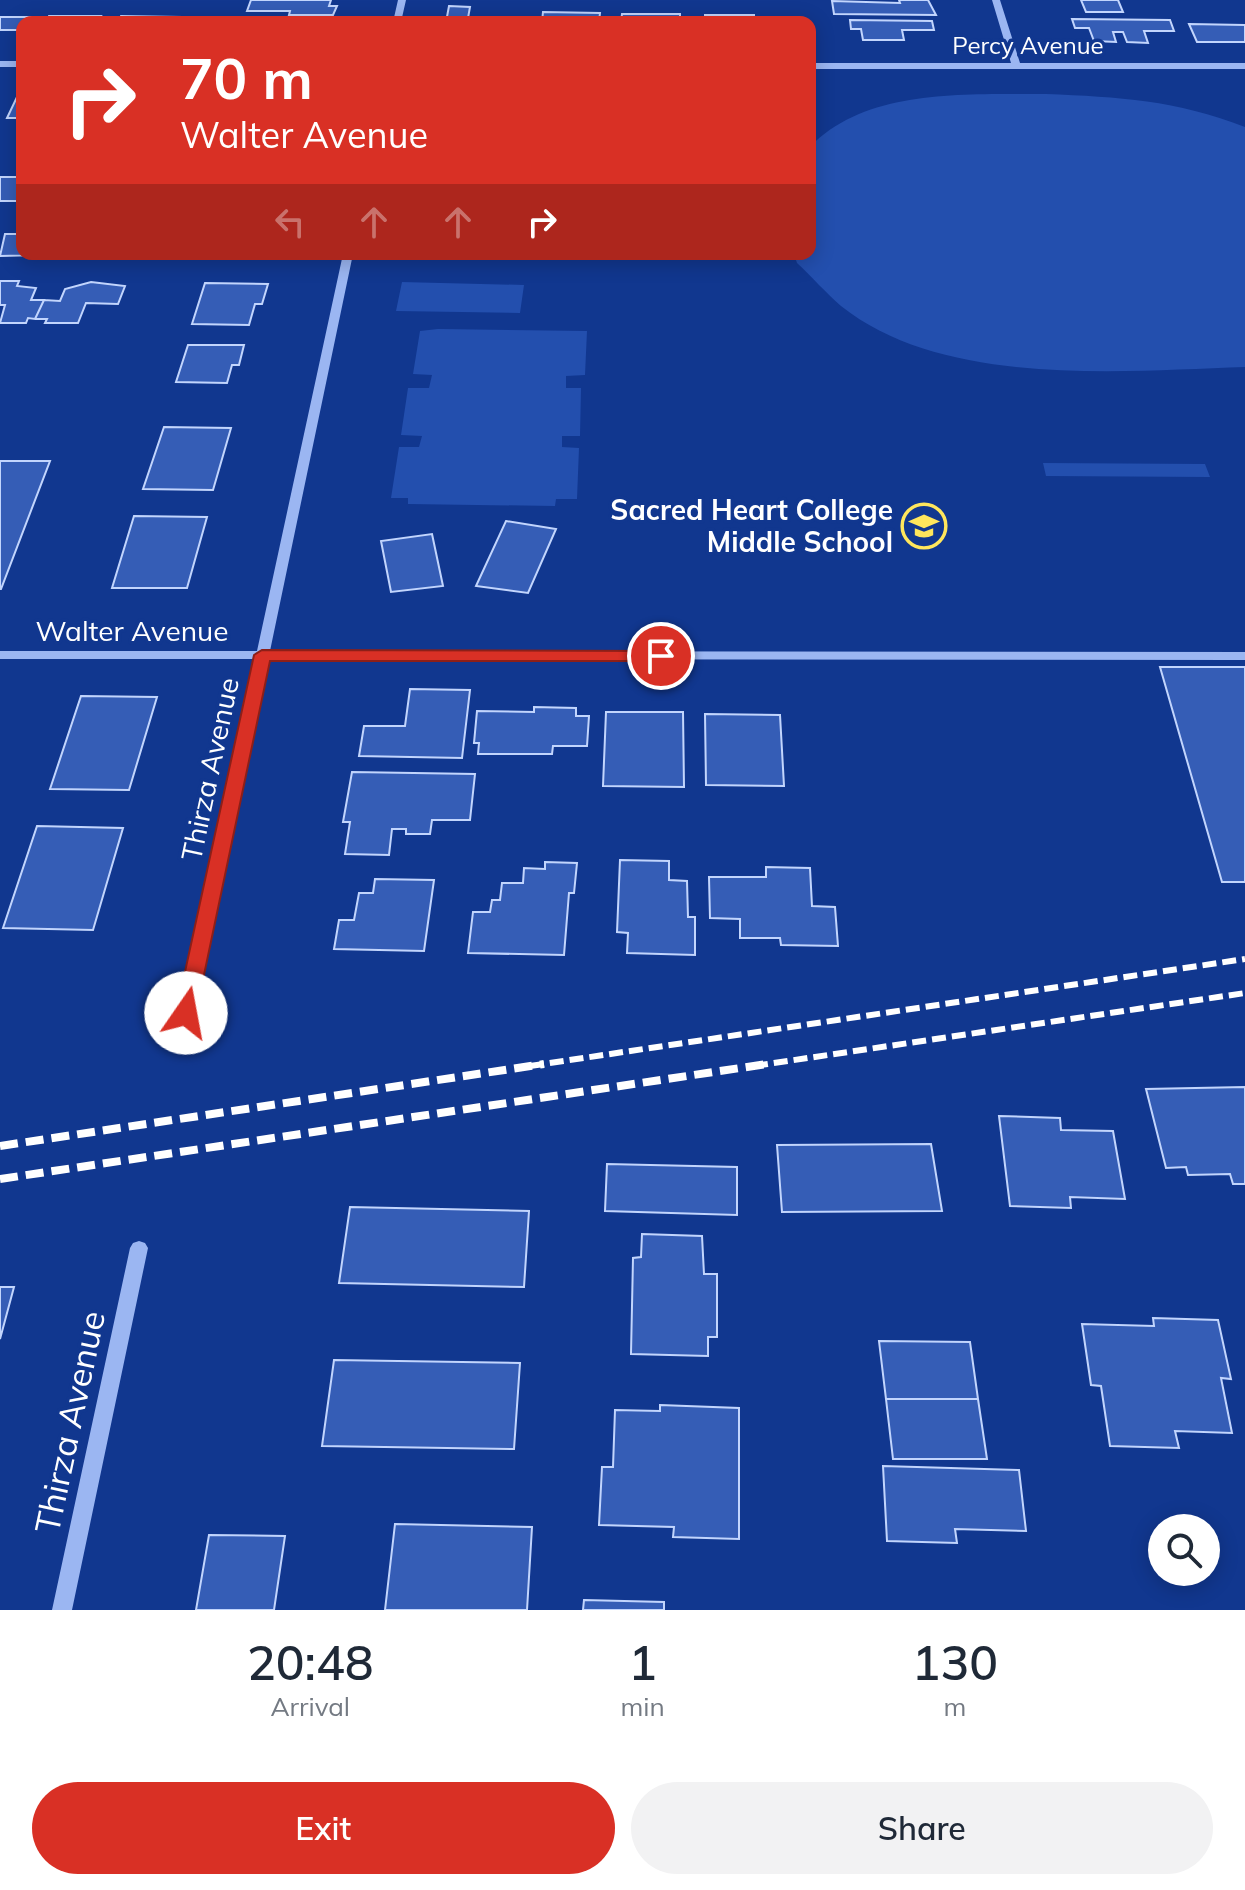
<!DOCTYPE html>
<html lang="en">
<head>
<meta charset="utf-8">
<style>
  :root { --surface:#fff; --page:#f2f2f3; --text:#1f2937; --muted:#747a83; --accent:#d93025 }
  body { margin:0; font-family:Mulish,sans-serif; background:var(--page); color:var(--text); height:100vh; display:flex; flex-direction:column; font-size:30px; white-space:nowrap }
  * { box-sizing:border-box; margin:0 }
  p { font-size:26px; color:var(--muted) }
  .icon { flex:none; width:44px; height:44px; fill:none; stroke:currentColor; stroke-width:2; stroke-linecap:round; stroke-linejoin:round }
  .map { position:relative; height:1610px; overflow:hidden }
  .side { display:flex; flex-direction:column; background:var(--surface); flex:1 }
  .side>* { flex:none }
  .top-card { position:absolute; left:16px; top:16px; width:800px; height:244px; border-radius:16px; box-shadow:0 4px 20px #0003; background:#d93025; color:#fff; overflow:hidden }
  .tools { position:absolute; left:1148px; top:1514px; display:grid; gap:16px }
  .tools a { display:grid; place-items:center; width:72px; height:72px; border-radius:50%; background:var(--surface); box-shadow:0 4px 20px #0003; font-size:40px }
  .pin { position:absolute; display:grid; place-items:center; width:68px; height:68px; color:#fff; margin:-34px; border:4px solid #fff; border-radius:50%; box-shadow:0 2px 8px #0007 }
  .me { position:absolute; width:88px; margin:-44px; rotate:12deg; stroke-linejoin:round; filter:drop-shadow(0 0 6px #0008) }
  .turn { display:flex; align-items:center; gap:28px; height:168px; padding:0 32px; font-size:36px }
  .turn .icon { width:104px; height:104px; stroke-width:2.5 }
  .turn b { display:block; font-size:56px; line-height:68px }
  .lanes { display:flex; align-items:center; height:76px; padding:0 32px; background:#0003; justify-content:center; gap:40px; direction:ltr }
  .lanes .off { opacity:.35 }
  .eta { display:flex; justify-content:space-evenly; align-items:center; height:136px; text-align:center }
  .eta b { font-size:48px; font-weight:600; line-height:56px }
  .primary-button { display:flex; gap:16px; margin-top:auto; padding:16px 32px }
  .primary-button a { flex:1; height:92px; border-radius:48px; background:var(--accent); color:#fff; font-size:32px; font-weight:600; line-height:92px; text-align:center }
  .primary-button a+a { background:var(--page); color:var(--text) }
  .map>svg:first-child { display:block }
</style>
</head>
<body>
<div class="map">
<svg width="1245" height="1610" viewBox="0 0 1245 1610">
  <rect width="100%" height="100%" fill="#11378f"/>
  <!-- green -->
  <path fill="#234fae" d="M1046 94C1119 97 1176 100 1245 127V367C1122 371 944 388 841 306 826 293 812 277 797 263L794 254H810V147C868 87 969 95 1046 94Z
    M402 282 524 285 520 313 396 311Z
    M438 329 587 331 585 375 566 376V388H581L580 436H562V447L579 448 577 499H556L555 506 408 504V498H391L399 447H419L422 436 401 435 408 388H429L432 375 413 374 420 331Z
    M1043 463 1205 464 1210 477 1046 476Z"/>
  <!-- building -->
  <path fill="#355db6" stroke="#c2d5fd" stroke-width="2" d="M251 0H331L329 6H337L333 15H289L290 11H247Z
    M899 0H928L936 15 834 14 832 1 900 3Z
    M1081 0H1118L1123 12H1086Z
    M449 6 470 7 468 18H505L504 22H446Z
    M543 12 600 13 599 22H542Z
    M622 14H680V22H621Z
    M705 15H754V22H689L705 19Z
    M49 16H101L98 22H46Z
    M121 16 181 17 179 22H118Z
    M0 17H34L31 22H22V30H0Z
    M1072 19 1170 20 1174 31H1144L1148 43 1127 42 1123 32H1113L1116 42 1094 41 1089 28H1075Z
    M850 20 932 21 934 30H902L904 40H863L861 29H851Z
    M1189 24 1245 25V42H1197Z
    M17 97H22V118H7Z
    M0 177H22L21 201H0Z
    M5 234H22V254L40 255 0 256Z
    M89 254H139L122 259Z
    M139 254H193L181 259Z
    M214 254H284L283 257Z
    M0 281H19L17 286 36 288 31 300H44L35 319 28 318 26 323H0L5 305H0Z
    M91 282 125 286 118 304 86 303 78 323H45L47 319H35L44 300 60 301 65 289Z
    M205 283 268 284 262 304H255L249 325 192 324Z
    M188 345H244L239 365H232L227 383 176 382Z
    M164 427 231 428 213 490 143 489Z
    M0 461H50L1 589H0Z
    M134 516 207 517 187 588H112Z
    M506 521 556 529 528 593 476 586Z
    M432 534 443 586 391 592 381 541Z
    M1160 667H1245V882H1222Z
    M410 689 470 690 462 758 359 756 364 726H405Z
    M81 696 157 697 129 790 50 789Z
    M534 707 576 708V716H589L587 746H553L552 754H478L479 743H474L477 711 534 712Z
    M606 712H683L684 787 603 786Z
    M705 714 780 715 784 786 706 785Z
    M352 772 475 774 470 820H432L430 834H406V829H392L389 855 345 854 350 822H343Z
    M37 826 123 828 93 930 3 928Z
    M620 860 669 861V880L687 881 688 917H695V955L627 953 628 933 617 932Z
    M545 862 577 863 574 893H569L564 955 468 953 473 912H490L492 900H500L502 883H523L524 868 545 869Z
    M766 867 810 868 812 906 835 907 838 946 781 945 780 938H740V919L710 918 709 877H766Z
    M375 879 434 880 424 951 334 949 339 920H354L359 893H373Z
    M1245 1087V1184H1233L1230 1174 1188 1175 1186 1167 1166 1168 1146 1089Z
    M999 1116 1060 1118 1061 1130 1113 1131 1125 1199 1070 1197 1071 1208 1010 1206Z
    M931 1144 942 1211 782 1212 777 1145Z
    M607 1164 737 1167V1215L605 1211Z
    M350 1207 529 1211 524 1287 339 1283Z
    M642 1234 702 1236 704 1274H717V1337H708V1356L631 1354 633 1258 641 1257Z
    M0 1287H14L0 1339Z
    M1153 1318 1218 1320 1231 1379 1221 1378 1232 1433 1175 1431 1179 1448 1110 1446 1101 1386 1091 1385 1082 1324 1154 1326Z
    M879 1341 970 1342 978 1399H886Z
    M334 1360 520 1363 514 1449 322 1446Z
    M886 1399H978L987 1459H893Z
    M660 1405 739 1408V1539L673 1537 674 1527 599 1525 602 1467H613L615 1410 660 1411Z
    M883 1466 1019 1470 1026 1531 955 1529 957 1543 887 1541Z
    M395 1524 532 1527 527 1610H385Z
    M209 1535 285 1536 274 1610H196Z
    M584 1600 664 1602V1610H583Z"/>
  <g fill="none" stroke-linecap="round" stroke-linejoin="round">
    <!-- minor -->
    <path fill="#9bb6f2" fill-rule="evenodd" d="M398 0H406L401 22H393Z
      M992 0H1000L1020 63H1245V69H810V63H1011Z
      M0 61H22V67H0Z
      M343 254H353L270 651 1245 652V660L268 659 194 1013 191 1017H181L178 1013 255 659H0V651H257Z
      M139 1241 145 1243 148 1248 72 1610H52L130 1248 133 1243Z"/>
    <!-- rail-far1 -->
    <path stroke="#fff" stroke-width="6" stroke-dasharray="14 6" stroke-linecap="butt" d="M530 1066 1245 959
      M754 1066 1245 993"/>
    <!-- rail -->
    <path stroke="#fff" stroke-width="8" stroke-dasharray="18 8" stroke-linecap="butt" d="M0 1146 544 1064
      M0 1179 767 1064"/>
  </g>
  <!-- route -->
  <path fill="#d93025" stroke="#8d1f18" stroke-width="2" d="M262 650 661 651 669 656 661 661H270L196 1013 186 1021 176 1013 254 655Z"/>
  <!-- icons -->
  <defs>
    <g id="school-ring" transform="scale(2.3)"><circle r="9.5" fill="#11378f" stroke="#ffe65c" stroke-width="1.5"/><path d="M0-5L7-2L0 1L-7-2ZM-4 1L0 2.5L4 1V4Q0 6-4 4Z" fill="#ffe65c"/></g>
  </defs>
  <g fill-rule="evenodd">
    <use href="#school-ring" x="924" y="526"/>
  </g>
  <g text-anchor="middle" stroke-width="7" stroke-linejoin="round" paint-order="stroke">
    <!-- far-street labels -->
    <g font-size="24" fill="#fff" stroke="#11378f">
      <text x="1028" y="54">Percy Avenue</text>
    </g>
    <!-- poi labels -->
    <g font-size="28" font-weight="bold" fill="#fff" stroke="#11378f" text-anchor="end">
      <text x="893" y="520">Sacred Heart College<tspan x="893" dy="32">Middle School</tspan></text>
    </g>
    <!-- street labels -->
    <g font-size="28" fill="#fff" stroke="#11378f">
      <text x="132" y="641">Walter Avenue</text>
      <text transform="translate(210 769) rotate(-78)" y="10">Thirza Avenue</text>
    </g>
    <!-- near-street labels -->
    <g font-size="34" fill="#fff" stroke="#11378f">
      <text transform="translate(70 1422) rotate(-78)" y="12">Thirza Avenue</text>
    </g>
  </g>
</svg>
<div class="tools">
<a><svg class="icon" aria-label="search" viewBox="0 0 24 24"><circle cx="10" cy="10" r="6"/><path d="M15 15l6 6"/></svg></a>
</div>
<div class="pin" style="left:661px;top:656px;background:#d93025"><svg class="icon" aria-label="arrive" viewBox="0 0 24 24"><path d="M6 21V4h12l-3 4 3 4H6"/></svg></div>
<svg class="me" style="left:186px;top:1013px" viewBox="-20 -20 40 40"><circle r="19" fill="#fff"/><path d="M0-13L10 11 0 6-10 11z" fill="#d93025"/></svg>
<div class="top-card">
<div class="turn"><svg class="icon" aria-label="right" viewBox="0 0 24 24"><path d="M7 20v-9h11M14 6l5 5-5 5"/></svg><div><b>70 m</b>Walter Avenue</div></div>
<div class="lanes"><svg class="icon off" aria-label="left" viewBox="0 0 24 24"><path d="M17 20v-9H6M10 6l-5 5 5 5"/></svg><svg class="icon off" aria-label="ahead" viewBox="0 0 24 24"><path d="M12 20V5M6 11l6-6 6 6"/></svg><svg class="icon off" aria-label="ahead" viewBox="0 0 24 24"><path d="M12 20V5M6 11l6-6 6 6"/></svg><svg class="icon" aria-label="right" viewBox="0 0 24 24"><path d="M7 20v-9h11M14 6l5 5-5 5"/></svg></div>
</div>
</div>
<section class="side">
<div class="eta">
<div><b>20:48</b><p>Arrival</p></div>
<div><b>1</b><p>min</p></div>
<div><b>130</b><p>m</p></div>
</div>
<div class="primary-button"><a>Exit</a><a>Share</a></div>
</section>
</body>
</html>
